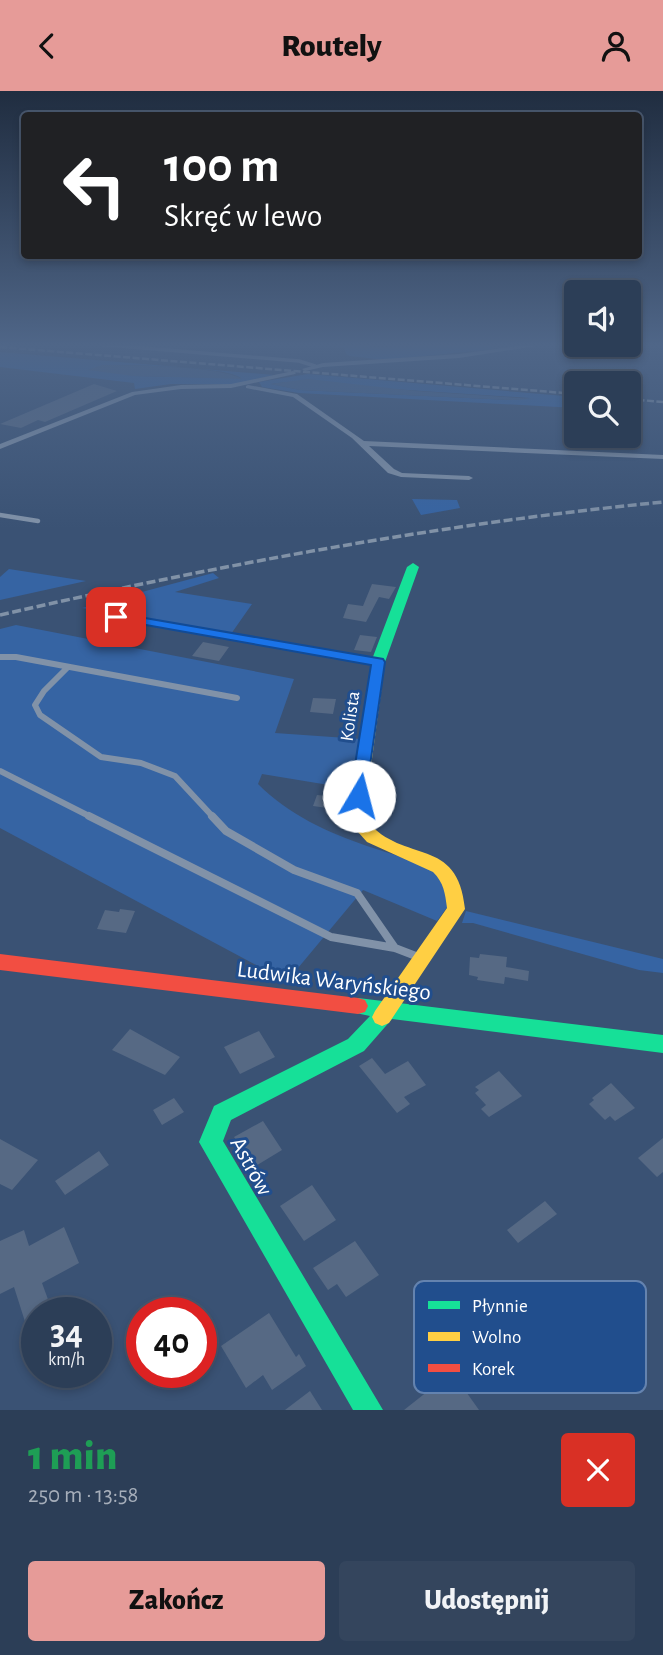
<!DOCTYPE html>
<html lang="pl">
<head>
<meta charset="utf-8">
<style>
  :root { --surface:#2c3e57; --page:#34455d; --text:#f1f3f6; --muted:#a6aeba; --line:#48576d; --accent:#e69b98 }
  body { margin:0; font-family:"Alegreya Sans",sans-serif; background:var(--page); color:var(--text); height:100vh; display:flex; flex-direction:column; font-size:26px; white-space:nowrap }
  * { box-sizing:border-box; margin:0 }
  p { font-size:23px; color:var(--muted) }
  .icon { flex:none; width:38px; height:38px; fill:none; stroke:currentColor; stroke-width:2; stroke-linecap:round; stroke-linejoin:round }
  .map { position:relative; height:1319px; overflow:hidden }
  .side { display:flex; flex-direction:column; background:var(--surface); flex:1 }
  .side>* { flex:none }
  .top-card { position:absolute; left:21px; top:21px; width:621px; height:147px; border-radius:7px; box-shadow:0 4px 10px #0003,0 0 0 2px var(--line); background:#202124; color:#fff; overflow:hidden }
  .fabs { position:absolute; left:564px; top:189px; display:grid; gap:14px }
  .fabs a { display:grid; place-items:center; width:77px; height:77px; border-radius:7px; background:var(--surface); box-shadow:0 4px 10px #0003,0 0 0 2px var(--line); font-size:35px }
  .speed { position:absolute; left:21px; top:1206px; display:flex; gap:14px; font-size:35px; font-weight:700; text-align:center }
  .speed>* { display:grid; place-content:center; width:91px; height:91px; border-radius:50%; background:var(--surface); box-shadow:0 4px 10px #0003,0 0 0 2px var(--line); line-height:1 }
  .speed small { font-size:18px; font-weight:400 }
  .speed .limit { border:10px solid #d22; background:#fff; color:#111 }
  .pin { position:absolute; display:grid; place-items:center; width:60px; height:60px; color:#fff; margin:-30px; border-radius:14px; box-shadow:0 4px 10px #0006 }
  .me { position:absolute; width:77px; margin:-38px; rotate:8deg; stroke-linejoin:round; filter:drop-shadow(0 0 5px #0008) }
  .turn { display:flex; align-items:center; gap:24px; height:147px; padding:0 28px; font-size:32px }
  .turn .icon { width:91px; height:91px; stroke-width:2.5 }
  .turn b { display:block; font-size:49px; line-height:60px }
  .round { display:grid; place-items:center; flex:none; width:74px; height:74px; border-radius:7px; background:var(--page) }
  .overview { display:flex; align-items:center; justify-content:space-between; height:119px; padding:0 28px }
  h1 { font-size:42px; font-weight:800; line-height:52px; color:#1e9e55 }
  .primary-button { display:flex; gap:14px; margin-top:auto; padding:14px 28px }
  .primary-button a { flex:1; height:80px; border-radius:7px; background:var(--accent); color:#111; font-size:28px; font-weight:800; line-height:80px; text-align:center }
  .primary-button a+a { background:var(--page); color:var(--text) }
  header { display:flex; justify-content:space-between; align-items:center; height:91px; padding:0 28px; background:var(--accent); color:#111; font-size:32px; font-weight:800 }
  .map>svg:first-child { display:block }
</style>
</head>
<body>
<header><svg class="icon" aria-label="back" viewBox="0 0 24 24"><path d="M15 5l-7 7 7 7"/></svg>Routely<svg class="icon" aria-label="person" viewBox="0 0 24 24"><circle cx="12" cy="8" r="4"/><path d="M4 21q1-7 8-7t8 7"/></svg></header>
<div class="map">
<svg width="663" height="1319" viewBox="0 0 663 1319">
  <rect width="100%" height="100%" fill="#3a5274"/>
  <!-- green -->
  <path fill="#3664a3" fill-rule="evenodd" d="M326 253H366L372 256 492 253 493 258 384 269 350 265 346 263 344 257Z
    M0 261 274 284 237 293H171L135 298 134 292 0 276ZM102 274C127 274 225 275 241 287L133 285Z
    M308 283 576 306V317L299 302 262 296 259 291ZM286 291 530 307 512 309 300 299 271 293Z
    M412 408 457 409 460 417 421 424Z
    M9 478 86 490 0 509V486Z
    M213 482 219 487 175 501 252 513 231 543 82 517Z
    M16 534 294 588 275 642 361 648 353 698 262 683 258 693C289 724 327 741 367 755 394 764 420 770 443 786L448 815 437 830 363 799 293 883H273L0 737V538Z
    M466 820 663 868V882L639 879 473 832H462Z"/>
  <!-- water -->
  <path fill="#41618d" d="M102 274C129 274 222 275 242 288L133 285 88 279Z
    M308 288 416 300 536 308 512 309 300 299 270 293Z"/>
  <!-- building -->
  <path fill="#566984" d="M94 293 117 300 45 331 38 329 21 337 0 333Z
    M372 493 396 496 389 508 379 506 366 531 343 527 348 513 363 515Z
    M116 532 137 535 122 551 101 547Z
    M360 544 377 546 371 561 354 559Z
    M203 551 229 556 219 570 192 565Z
    M313 607 336 608 333 623 310 621Z
    M317 704 337 706 334 718 313 715Z
    M120 818 135 820 126 842 97 838 105 819 119 821Z
    M480 863 507 866 506 876 529 880 528 890 505 886 504 893 477 889 478 886 469 884 470 866 479 867Z
    M130 938 180 966 165 984 112 959Z
    M259 940 275 966 240 983 224 956Z
    M372 967 385 983 408 970 426 994 404 1006 410 1013 397 1022 359 975Z
    M499 980 522 1005 489 1026 481 1018 486 1014 475 1002 479 999 475 996Z
    M611 992 635 1017 615 1030 610 1025 605 1029 589 1013 594 1009 592 1007Z
    M174 1007 184 1021 162 1034 153 1019Z
    M263 1030 282 1059 254 1076 234 1046Z
    M663 1047V1081L657 1086 638 1067Z
    M0 1048 38 1069 12 1099 0 1093Z
    M99 1060 109 1074 65 1104 55 1090Z
    M312 1094 336 1129 304 1150 280 1115Z
    M545 1110 557 1123 518 1152 507 1139Z
    M64 1136 79 1172 42 1192 53 1222H37V1258L34 1259 14 1196 0 1203V1150L24 1139 29 1155Z
    M355 1150 379 1184 346 1206 337 1193 328 1199 313 1177Z
    M269 1222 296 1266 299 1263 306 1275 272 1299 263 1284 246 1297 221 1255Z
    M452 1281 479 1319H404Z
    M310 1300 322 1319H285Z"/>
  <g fill="none" stroke-linecap="round" stroke-linejoin="round">
    <!-- lane-far3 -->
    <path stroke="#8192a8" stroke-width="3.5" d="M96 253 299 270 315 275"/>
    <!-- lane-far2 -->
    <path stroke="#8192a8" stroke-width="4.5" d="M0 424 38 430
      M116 526 122 527"/>
    <!-- lane-far1 -->
    <path stroke="#8192a8" stroke-width="6" d="M116 526 376 571
      M0 566H16L237 607
      M67 577 44 600 35 614 40 624 101 666 141 672 175 685 214 727
      M0 680 93 727"/>
    <!-- lane -->
    <path stroke="#8192a8" stroke-width="8" d="M89 725 331 846 395 857 421 867
      M212 725 226 740 294 779 357 802 395 857"/>
    <!-- street -->
    <path fill="#8192a8" fill-rule="evenodd" d="M531 253H549L459 267 323 276 305 280 302 278 323 272 459 263Z
      M293 280 296 282 295 283 231 297 181 298 135 304 0 358V353L132 301 181 294 231 293Z
      M248 294 297 303 364 350 663 364V368L369 355 394 378 402 382 469 385 473 387 469 389 401 386 388 382 352 347 293 306 246 297V295Z"/>
    <!-- fast -->
    <path fill="#16e098" fill-rule="evenodd" d="M413 472 419 476 385 571 382 594 380 597H370L368 594 371 571 407 476Z
      M358 907 663 944V962L392 928 364 960 231 1029 223 1050 383 1319H353L199 1051 214 1015 348 948 370 925 351 921 348 915 351 909Z"/>
    <!-- slow -->
    <path fill="#ffcf43" fill-rule="evenodd" d="M375 590 382 594 367 705V730C404 774 458 744 465 818L389 932 382 935 375 932 372 926 375 920 447 817C445 802 444 792 433 781L367 751 349 731 351 705 368 594Z"/>
    <!-- jam -->
    <path fill="#f24e42" fill-rule="evenodd" d="M0 863 358 907 365 909 368 915 365 921 358 923 0 879Z"/>
    <!-- rail-far1 -->
    <path stroke="#8192a7" stroke-width="2.5" stroke-dasharray="7 2.5" stroke-linecap="butt" d="M0 256 576 303
      M628 308 663 311"/>
    <!-- rail -->
    <path stroke="#8192a7" stroke-width="3.5" stroke-dasharray="9 3.5" stroke-linecap="butt" d="M0 524C219 474 439 433 663 411"/>
  </g>
  <!-- sky -->
  <linearGradient id="sky" x2="0" y2="1"><stop stop-color="#202d40"/><stop offset="0.58" stop-color="#4f6688"/><stop offset="1" stop-color="#4f6688" stop-opacity="0"/></linearGradient>
  <rect width="663" height="438" fill="url(#sky)"/>
  <!-- route -->
  <path fill="#1a73e8" stroke="#114b97" stroke-width="2" d="M116 522 383 568 385 571 365 709H353L350 705 371 574 112 528 110 526Z"/>
  <g text-anchor="middle" stroke-width="6" stroke-linejoin="round" paint-order="stroke">
    <!-- street labels -->
    <g font-size="19" fill="#fff" stroke="#214e8d">
      <text transform="translate(349 625) rotate(-82)" y="7">Kolista</text>
    </g>
    <!-- near-street labels -->
    <g font-size="23" fill="#fff" stroke="#214e8d">
      <text transform="translate(334 889) rotate(7)" y="8">Ludwika Waryńskiego</text>
      <text transform="translate(252 1075) rotate(61)" y="8">Astrów</text>
    </g>
  </g>
  <!-- legend -->
  <rect x="414" y="1190" width="232" height="112" rx="10" fill="#214e8d" stroke="#6483af" stroke-width="2"/>
  <rect x="428" y="1210" width="32" height="8" fill="#16e098"/>
  <rect x="428" y="1241" width="32" height="9" fill="#ffcf43"/>
  <rect x="428" y="1273" width="32" height="8" fill="#f24e42"/>
  <g font-size="19" fill="#fff">
    <text x="472" y="1221">Płynnie</text>
    <text x="472" y="1252">Wolno</text>
    <text x="472" y="1284">Korek</text>
  </g>
</svg>
<div class="fabs">
<a><svg class="icon" aria-label="sound" viewBox="0 0 24 24"><path d="M4 9h4l5-4v14l-5-4H4zM17 9q2 3 0 6"/></svg></a>
<a><svg class="icon" aria-label="search" viewBox="0 0 24 24"><circle cx="10" cy="10" r="6"/><path d="M15 15l6 6"/></svg></a>
</div>
<div class="speed"><div>34<small>km/h</small></div><div class="limit">40</div></div>
<div class="pin" style="left:116px;top:526px;background:#d93025"><svg class="icon" aria-label="arrive" viewBox="0 0 24 24"><path d="M6 21V4h12l-3 4 3 4H6"/></svg></div>
<svg class="me" style="left:359px;top:705px" viewBox="-20 -20 40 40"><circle r="19" fill="#fff"/><path d="M0-13L10 11 0 6-10 11z" fill="#1a73e8"/></svg>
<div class="top-card">
<div class="turn"><svg class="icon" aria-label="left" viewBox="0 0 24 24"><path d="M17 20v-9H6M10 6l-5 5 5 5"/></svg><div><b>100 m</b>Skręć w lewo</div></div>
</div>
</div>
<section class="side">
<div class="overview"><div><h1>1 min</h1><p>250 m · 13:58</p></div><a class="round" style="background:#d93025;color:#fff"><svg class="icon" aria-label="close" viewBox="0 0 24 24"><path d="M6 6l12 12M18 6L6 18"/></svg></a></div>
<div class="primary-button"><a>Zakończ</a><a>Udostępnij</a></div>
</section>
</body>
</html>
